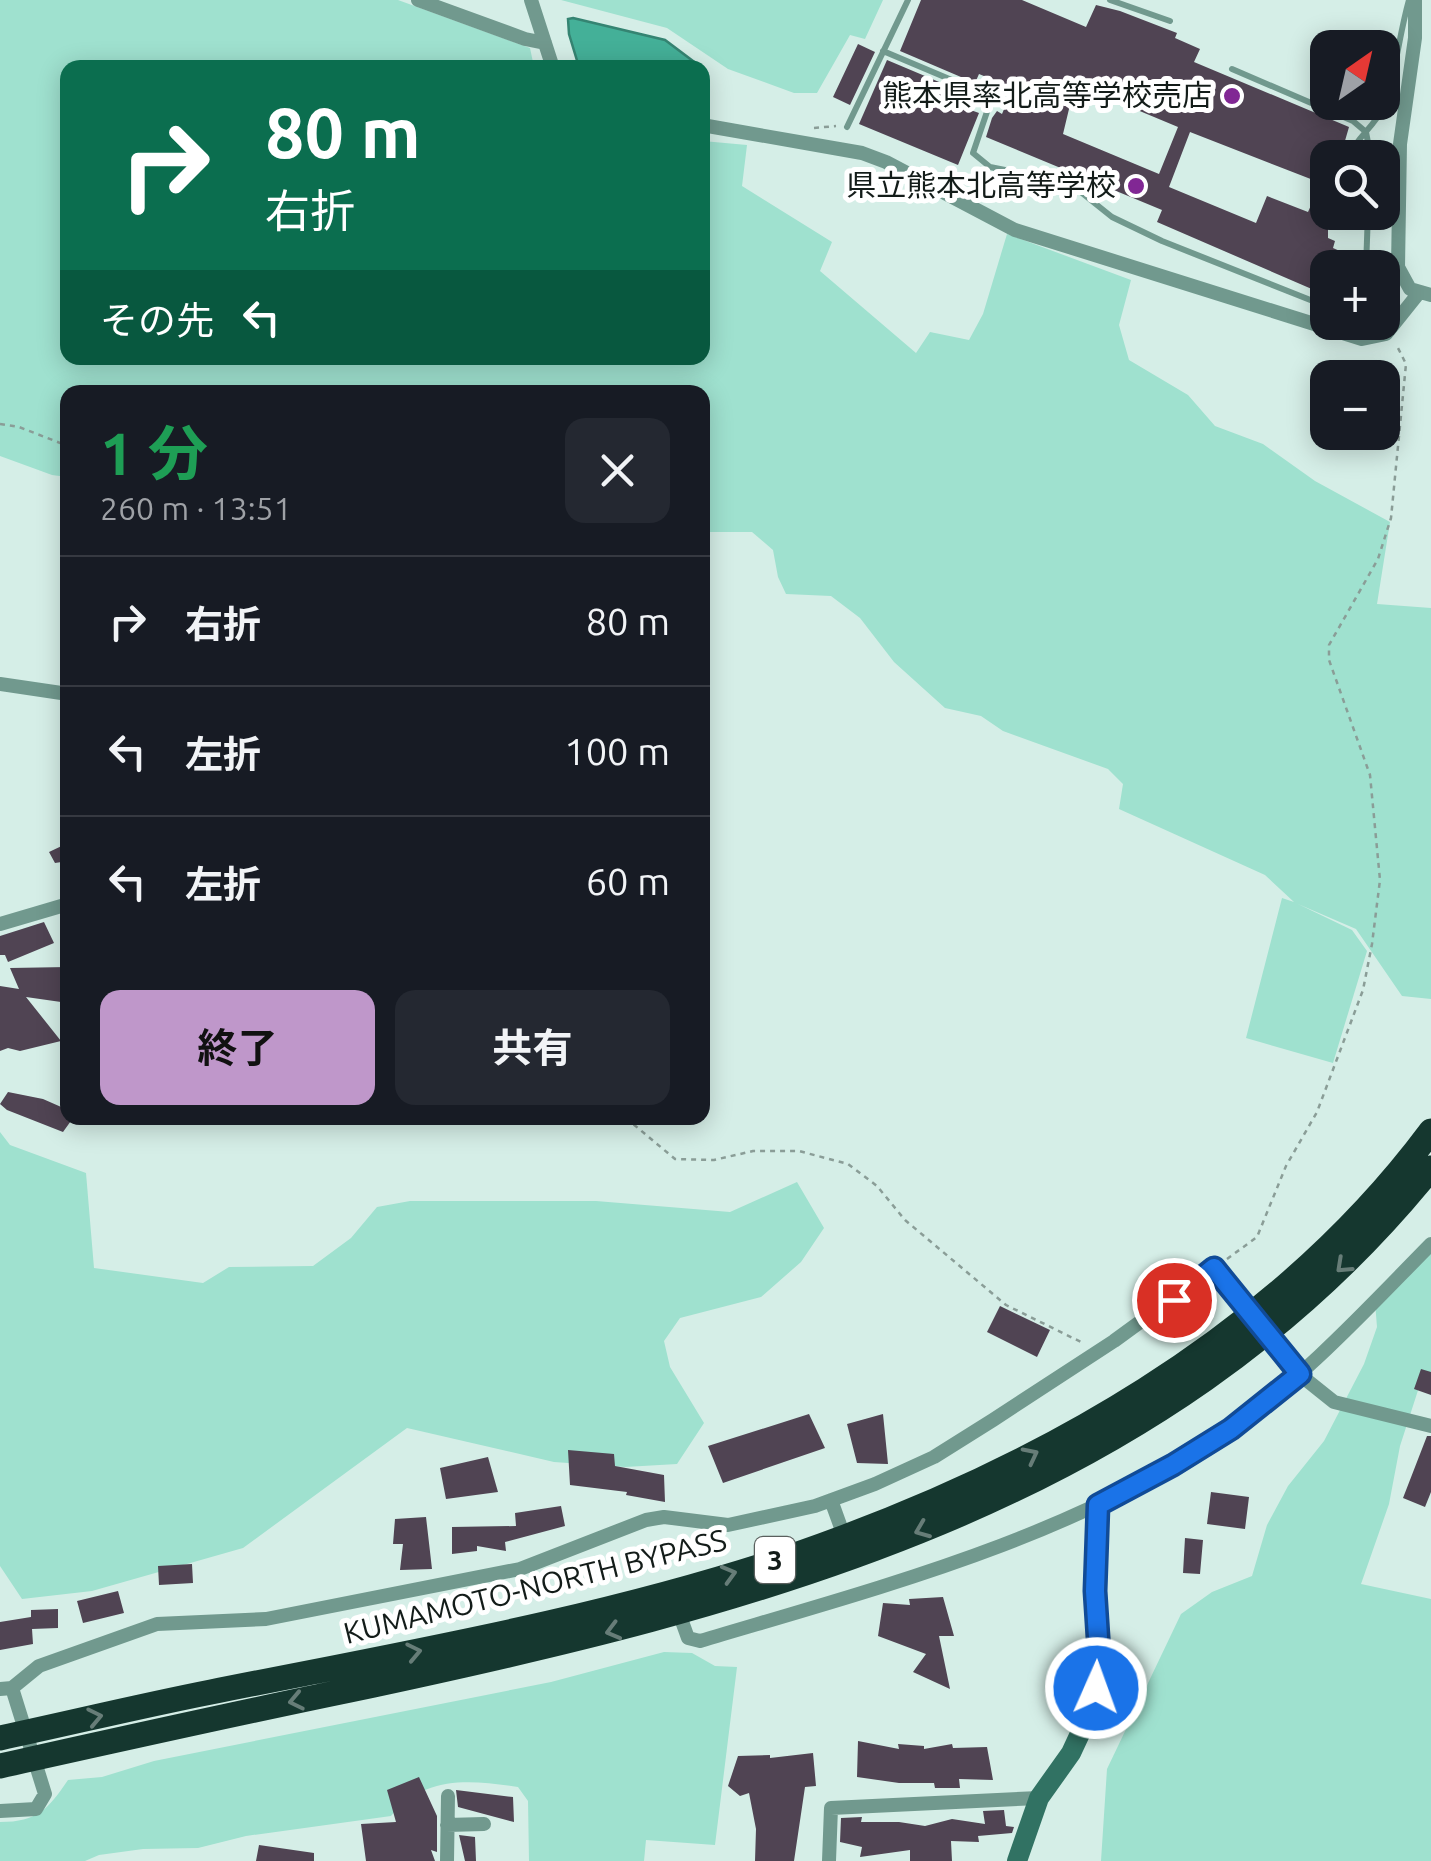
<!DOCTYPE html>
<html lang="ja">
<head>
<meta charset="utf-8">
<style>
  :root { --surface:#171b24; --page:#242831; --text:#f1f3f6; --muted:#9ea1a6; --line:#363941; --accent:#bf97ca }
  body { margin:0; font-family:Ubuntu,"Noto Sans JP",sans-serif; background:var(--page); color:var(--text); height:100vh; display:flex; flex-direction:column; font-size:38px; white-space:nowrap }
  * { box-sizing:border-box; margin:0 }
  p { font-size:32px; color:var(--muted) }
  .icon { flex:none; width:55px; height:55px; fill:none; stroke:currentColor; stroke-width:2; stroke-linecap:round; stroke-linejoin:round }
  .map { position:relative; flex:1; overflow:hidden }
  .side { position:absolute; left:60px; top:385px; width:650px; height:740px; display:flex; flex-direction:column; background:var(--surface); border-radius:20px; box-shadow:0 5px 25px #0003 }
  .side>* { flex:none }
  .hud { position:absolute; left:60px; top:60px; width:650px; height:305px; border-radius:20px; box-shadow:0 5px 25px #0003; background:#0b6e4f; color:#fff; overflow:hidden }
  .needle { width:65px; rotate:34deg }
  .buttons { position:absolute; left:1310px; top:30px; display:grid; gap:20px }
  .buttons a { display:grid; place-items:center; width:90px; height:90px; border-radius:20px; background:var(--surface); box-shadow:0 5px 25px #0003; font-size:50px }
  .pin { position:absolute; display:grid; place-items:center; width:85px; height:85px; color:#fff; margin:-42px; border:5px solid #fff; border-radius:50%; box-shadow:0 2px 10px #0007 }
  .me { position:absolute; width:110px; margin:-55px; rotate:2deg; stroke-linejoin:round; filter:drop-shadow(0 0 8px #0008) }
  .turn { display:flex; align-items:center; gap:35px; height:210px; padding:0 40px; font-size:45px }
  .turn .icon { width:130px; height:130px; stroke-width:2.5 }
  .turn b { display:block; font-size:70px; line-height:85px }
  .then { display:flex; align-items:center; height:95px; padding:0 40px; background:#0003; gap:20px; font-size:38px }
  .round { display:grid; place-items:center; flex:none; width:105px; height:105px; border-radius:20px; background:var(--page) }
  .head { display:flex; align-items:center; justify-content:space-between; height:170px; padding:0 40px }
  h1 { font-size:60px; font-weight:700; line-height:75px; color:#1e9e55 }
  .button { display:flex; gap:20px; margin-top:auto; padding:20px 40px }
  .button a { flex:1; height:115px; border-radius:20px; background:var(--accent); color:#111; font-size:40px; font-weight:700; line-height:115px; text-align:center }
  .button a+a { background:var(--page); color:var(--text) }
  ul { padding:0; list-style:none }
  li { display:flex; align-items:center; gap:30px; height:130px; padding:0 40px; border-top:2px solid var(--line) }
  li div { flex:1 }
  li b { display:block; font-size:38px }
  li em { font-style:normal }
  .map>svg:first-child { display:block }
</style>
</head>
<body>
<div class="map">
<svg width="1431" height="1861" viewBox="0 0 1431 1861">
  <rect width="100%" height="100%" fill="#d5eee7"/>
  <!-- green -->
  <path fill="#9fe1cf" d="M0 0H398L530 48 534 67 68 68V358H702L703 141 747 145 742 186 832 242 820 271 916 353 930 332 969 340 983 314 1007 234 1131 280 1119 325 1129 360 1188 395 1215 426 1263 444 1315 481 1390 522 1377 604 1431 608V999L1402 996 1356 929 1298 904 1352 930 1367 951 1333 1063 1246 1038 1282 898 1294 902 1265 875 1119 809 1123 784 1108 769 1003 731 981 716 945 708 894 662 860 618 831 596 786 594 778 577 773 550 752 532H703L702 392H68L67 477 52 475 0 456Z
    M561 0H883L865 39 850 35 817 93H794L728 69 667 28Z
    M0 1132 10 1145 86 1173 94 1268 203 1283 229 1267 313 1266 351 1238 377 1207 410 1201H596L730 1212 797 1182 824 1228 801 1262 761 1297 680 1318 664 1341 670 1367 704 1423 677 1464 625 1467 554 1462 407 1428 243 1548 92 1591 22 1599 0 1566Z
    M1431 1247V1379L1422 1378 1400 1446 1389 1504 1361 1584 1431 1599V1861H1101L1107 1769 1181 1614 1212 1592 1252 1576 1267 1525 1288 1486 1324 1441 1364 1364 1377 1327 1375 1302Z
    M664 1652 692 1653 715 1666 737 1667 715 1845 646 1840 644 1861H529L528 1801 518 1787C470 1780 425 1775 391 1816L246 1836 198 1848 143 1849 99 1855 85 1861H0V1822C38 1822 48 1809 68 1780L102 1777 154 1761 551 1682Z"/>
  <!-- water -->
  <path fill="#44b098" stroke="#358472" stroke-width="2.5" d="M573 18 665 40 701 67H579L569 34 568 19Z"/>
  <!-- building -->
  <path fill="#504453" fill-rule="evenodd" d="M921 0H1022L1086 27 1096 5 1120 11 1177 33 1175 38 1200 49 1194 62 1349 127 1340 158H1328V238L1335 241 1333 248 1351 256 1347 268H1328V296L1157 222 1162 210 986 137 992 118 997 111 1002 114 1013 88 979 74 975 83 900 51ZM1075 84 1178 127 1159 174 1063 134ZM1190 132 1321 183 1308 212 1267 196 1256 223 1169 187Z
    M858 44 875 52 850 105 833 97Z
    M887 60 970 95 965 108 979 113 958 165 859 124Z
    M68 843V861L55 863 49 852Z
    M44 922 54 943 8 962 5 955H0V936Z
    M68 967V1003L26 997 61 1041 20 1051 8 1048 0 1051V986L19 989 10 968Z
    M8 1092 43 1099 68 1110V1118H73L63 1132 7 1110 0 1104Z
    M1000 1306 1050 1330 1037 1357 987 1332Z
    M1421 1369 1431 1372V1395L1414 1389Z
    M809 1414 825 1448 723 1483 708 1446Z
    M883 1414 888 1464 857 1463 847 1424Z
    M1427 1436H1431V1492L1425 1507 1403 1498Z
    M568 1450 614 1454 615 1466 664 1475 665 1502 626 1495 627 1492 570 1485Z
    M488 1457 498 1492 446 1499 440 1468Z
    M1211 1492 1249 1497 1245 1529 1207 1524Z
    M561 1506 565 1526 505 1542 506 1551 477 1546V1551L452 1554V1527L516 1526 515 1513Z
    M426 1517 432 1569 400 1570 403 1544H393L395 1519Z
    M1185 1538 1203 1540 1200 1574 1183 1573Z
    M192 1564 193 1583 159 1585 158 1566Z
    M118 1591 124 1613 83 1623 77 1601Z
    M943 1597 954 1636H939L950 1689 913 1672 926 1654 878 1636 883 1603 910 1605 909 1599Z
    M58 1609V1628L32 1629 33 1644 0 1650V1622L31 1617V1610Z
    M858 1741 899 1749 898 1744 924 1746V1749L952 1744 953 1748 987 1747 993 1780 959 1779 960 1788H935L934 1783H899L857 1777Z
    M813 1753 816 1786 805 1787 794 1861H755L756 1829 749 1793 740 1796 728 1786 738 1756 770 1755V1758Z
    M419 1777 437 1816V1852L431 1850 435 1861H366L361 1824 396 1822 387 1790Z
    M456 1790 513 1797 514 1822 458 1807Z
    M1004 1810 1006 1826 1014 1827 1012 1833 978 1836 979 1842 951 1841 952 1861H910V1850L860 1857 862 1847 840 1842 841 1818 862 1817 861 1822H899L925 1826 952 1819 985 1824 983 1811Z
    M459 1835 475 1837 476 1861H465Z
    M259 1845 314 1853V1861H256Z"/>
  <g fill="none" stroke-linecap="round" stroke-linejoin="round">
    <!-- path -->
    <path stroke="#8a9d97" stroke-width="2.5" stroke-dasharray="5 5" stroke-linecap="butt" d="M814 128 836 126
      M0 424 19 427 68 446
      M626 1118 675 1159 714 1160 753 1151H799L848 1164 877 1186 905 1220 1006 1305 1083 1343
      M1227 1259 1257 1237 1286 1166 1317 1112 1363 990 1372 944 1380 880 1370 775 1329 660V645L1378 559 1391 518 1406 364 1397 346"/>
    <!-- lane -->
    <path stroke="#71998e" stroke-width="6" d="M1110 0 1170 21
      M883 51 992 97 973 153 990 167 1060 181 1077 189 1112 217 1162 241 1328 307
      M1232 69 1353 121 1366 132 1371 158
      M847 127 908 0
      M1348 158C1356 137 1375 127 1383 107 1396 73 1399 35 1409 0
      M1366 268 1368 212"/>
    <!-- street -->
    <path stroke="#71998e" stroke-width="14" d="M418 0 525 39 545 43
      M531 0 553 68
      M1415 0V38L1400 144 1398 267 1410 289 1431 295
      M702 125 862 153 886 162 1015 230 1362 339 1386 334 1418 294
      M0 684 68 694
      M0 924 68 904
      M831 1500 844 1536
      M679 1613 688 1638 700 1641C881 1587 1072 1538 1229 1430 1304 1378 1367 1309 1431 1244
      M0 1689 12 1688 39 1666 157 1624 266 1619 520 1569 646 1520 664 1517 728 1525 815 1506 875 1484 934 1457 993 1420 1114 1341 1214 1268 1299 1374 1334 1402 1431 1426
      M0 1811 36 1809 45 1794 12 1688
      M447 1825 484 1824
      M447 1861 448 1796
      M829 1861 831 1808 1039 1798"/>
    <!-- secondary -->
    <path stroke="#317263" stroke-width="20" d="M1017 1861 1039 1798 1071 1753 1092 1708 1100 1668 1095 1591 1098 1505"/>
    <!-- highway -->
    <path stroke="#15372f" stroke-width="25" d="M0 1738C70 1723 140 1706 211 1692 406 1653 605 1619 795 1555 1036 1472 1276 1339 1431 1131
      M0 1766C117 1740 233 1714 350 1690 751 1605 1162 1503 1431 1168"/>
  </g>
  <!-- one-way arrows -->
  <defs><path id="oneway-chevron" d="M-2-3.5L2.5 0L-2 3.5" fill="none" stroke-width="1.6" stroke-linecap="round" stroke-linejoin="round" transform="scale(2.5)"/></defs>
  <g stroke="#677d78">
    <use href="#oneway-chevron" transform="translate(1343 1266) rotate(137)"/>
    <use href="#oneway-chevron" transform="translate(1031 1455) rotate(-27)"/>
    <use href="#oneway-chevron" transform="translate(922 1530) rotate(158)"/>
    <use href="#oneway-chevron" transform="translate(729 1574) rotate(-16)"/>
    <use href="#oneway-chevron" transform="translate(613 1631) rotate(165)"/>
    <use href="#oneway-chevron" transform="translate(414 1652) rotate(-12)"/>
    <use href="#oneway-chevron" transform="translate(296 1701) rotate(168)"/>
    <use href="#oneway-chevron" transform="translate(95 1717) rotate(-12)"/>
  </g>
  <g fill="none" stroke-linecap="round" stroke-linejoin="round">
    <!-- route casing -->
    <g stroke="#114b97" stroke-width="25">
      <path id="route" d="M1096 1688 1100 1668 1095 1591 1098 1505 1173 1465 1231 1429 1300 1374 1214 1268 1174 1300"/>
    </g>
    <!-- route -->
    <use href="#route" stroke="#1a73e8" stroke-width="18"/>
  </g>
  <!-- markers -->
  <g fill="#812794" stroke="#fff" stroke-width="4">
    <circle cx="1232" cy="96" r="10"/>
    <circle cx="1136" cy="186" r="10"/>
  </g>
  <g text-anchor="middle" stroke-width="10" stroke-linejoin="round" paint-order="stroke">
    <!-- shield labels -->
    <rect fill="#fff" stroke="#5a605e" stroke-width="2.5" x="755" y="1537" width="40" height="46" rx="8"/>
    <g font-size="28" font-weight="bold" fill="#131c19">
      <text x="775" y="1570">3</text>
    </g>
    <!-- poi labels -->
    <g font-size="30" fill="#131c19" stroke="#fff" text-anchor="end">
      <text x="1212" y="106">熊本県率北高等学校売店</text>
      <text x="1116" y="196">県立熊本北高等学校</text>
    </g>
    <!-- street labels -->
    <g font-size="30" fill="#131c19" stroke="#fff">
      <text transform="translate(535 1587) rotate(-14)" y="10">KUMAMOTO-NORTH BYPASS</text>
    </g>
  </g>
</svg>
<div class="buttons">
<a><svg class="needle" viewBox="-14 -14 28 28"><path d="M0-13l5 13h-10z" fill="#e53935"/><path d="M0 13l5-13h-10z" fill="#9ea1a6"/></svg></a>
<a><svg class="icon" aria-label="search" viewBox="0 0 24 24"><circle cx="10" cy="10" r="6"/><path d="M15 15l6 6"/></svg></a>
<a>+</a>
<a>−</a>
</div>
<div class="pin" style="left:1174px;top:1300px;background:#d93025"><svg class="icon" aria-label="arrive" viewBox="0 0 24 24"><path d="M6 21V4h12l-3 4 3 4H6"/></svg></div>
<svg class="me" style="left:1096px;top:1688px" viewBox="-20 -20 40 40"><circle r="17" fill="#1a73e8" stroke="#fff" stroke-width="3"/><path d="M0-11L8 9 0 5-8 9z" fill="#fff"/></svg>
<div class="hud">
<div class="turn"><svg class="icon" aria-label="right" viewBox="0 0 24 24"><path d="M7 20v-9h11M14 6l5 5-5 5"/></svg><div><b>80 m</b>右折</div></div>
<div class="then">その先<svg class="icon" aria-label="left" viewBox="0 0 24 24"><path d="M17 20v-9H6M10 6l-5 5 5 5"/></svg></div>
</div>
<section class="side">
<div class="head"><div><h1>1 分</h1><p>260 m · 13:51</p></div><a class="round"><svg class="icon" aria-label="close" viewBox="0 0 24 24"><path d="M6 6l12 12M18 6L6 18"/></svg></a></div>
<ul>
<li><svg class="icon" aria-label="right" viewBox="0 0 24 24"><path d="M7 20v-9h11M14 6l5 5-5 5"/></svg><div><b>右折</b></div><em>80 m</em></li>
<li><svg class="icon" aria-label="left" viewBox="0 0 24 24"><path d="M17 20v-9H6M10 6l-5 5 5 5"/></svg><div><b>左折</b></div><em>100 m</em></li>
<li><svg class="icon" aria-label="left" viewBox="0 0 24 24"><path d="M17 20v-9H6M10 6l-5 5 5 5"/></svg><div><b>左折</b></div><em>60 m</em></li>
</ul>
<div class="button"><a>終了</a><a>共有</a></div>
</section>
</div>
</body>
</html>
